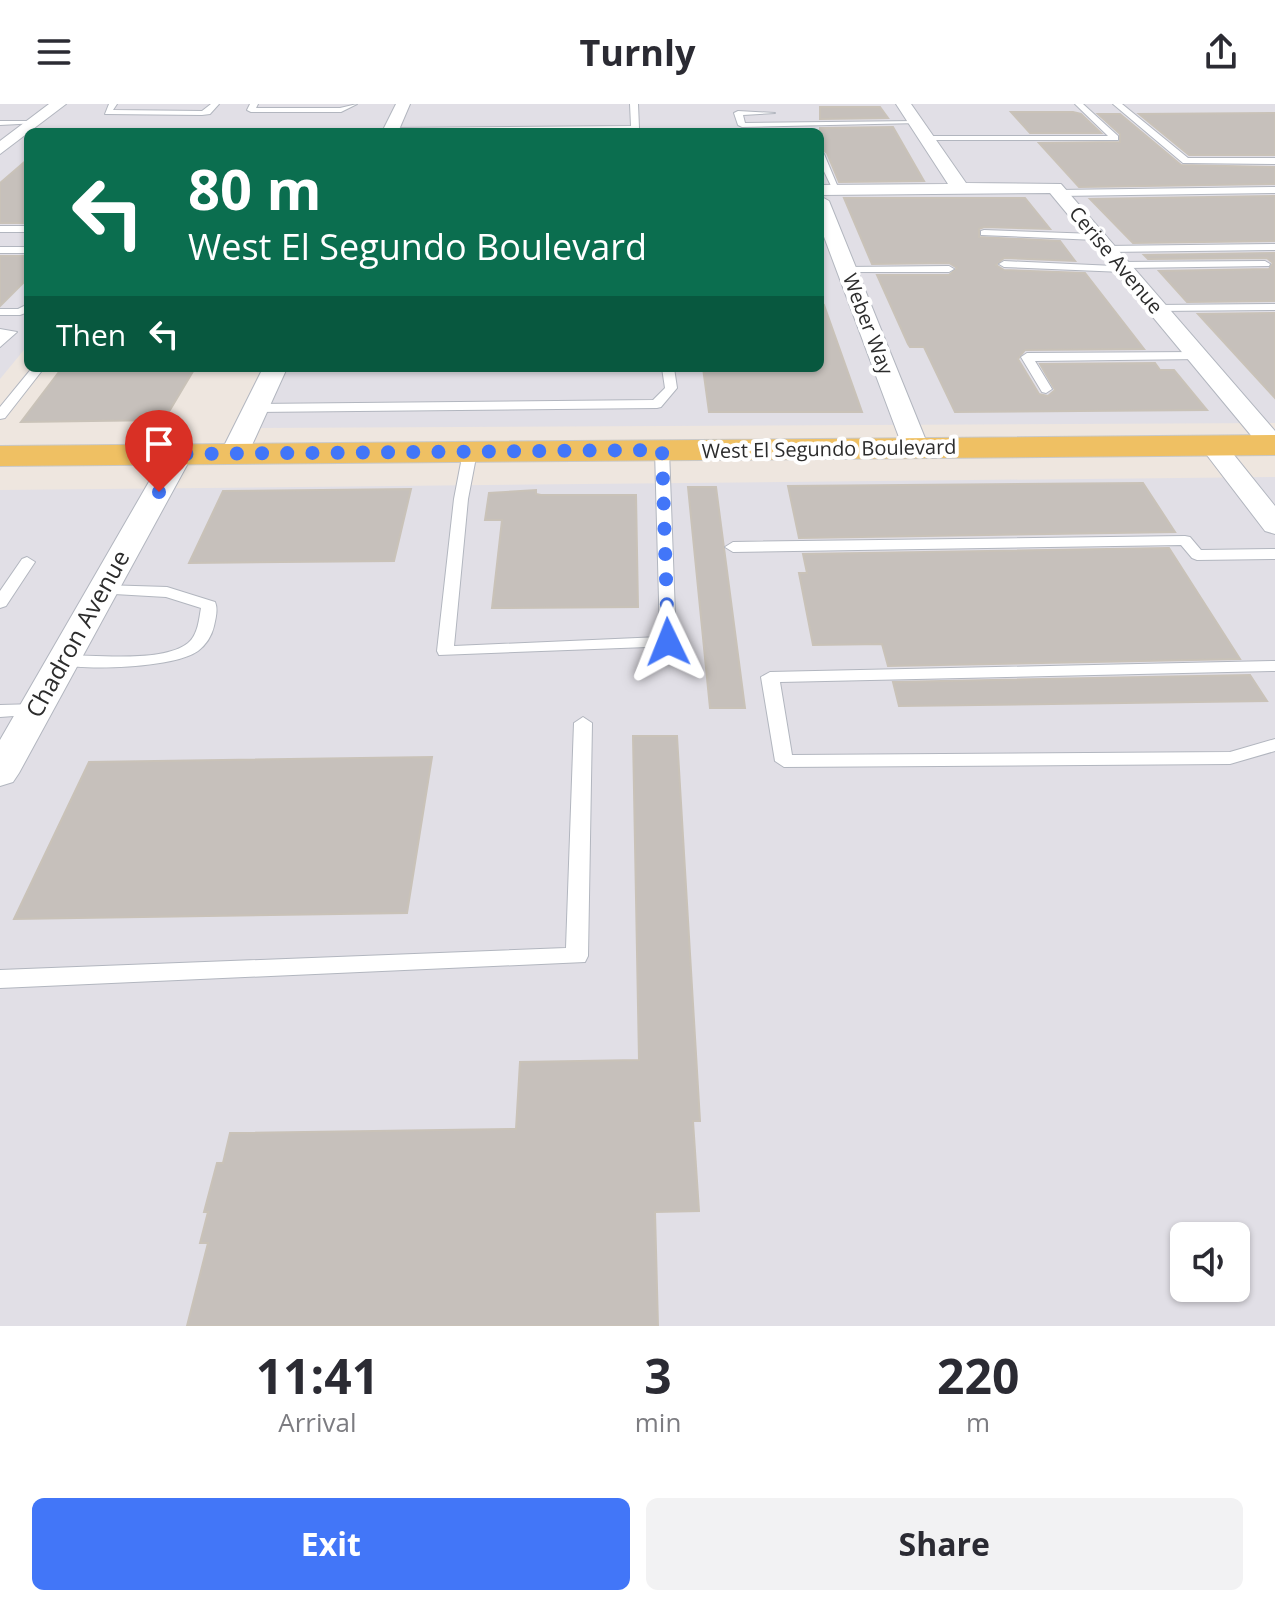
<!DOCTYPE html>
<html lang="en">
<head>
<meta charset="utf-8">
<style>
  :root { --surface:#fff; --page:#f2f2f3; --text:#2b2b33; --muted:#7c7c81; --accent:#4276f8 }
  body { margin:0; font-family:"Open Sans",sans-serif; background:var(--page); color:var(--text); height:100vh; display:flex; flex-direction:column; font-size:30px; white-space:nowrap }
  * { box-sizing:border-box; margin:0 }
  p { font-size:26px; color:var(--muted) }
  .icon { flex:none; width:44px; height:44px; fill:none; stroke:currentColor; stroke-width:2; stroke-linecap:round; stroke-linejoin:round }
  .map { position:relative; height:1222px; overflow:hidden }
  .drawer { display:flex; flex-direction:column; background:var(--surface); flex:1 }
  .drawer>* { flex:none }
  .top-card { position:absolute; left:24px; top:24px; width:800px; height:244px; border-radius:12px; box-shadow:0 2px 6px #0004; background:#0b6e4f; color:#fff; overflow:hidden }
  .buttons { position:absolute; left:1170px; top:1118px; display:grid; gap:16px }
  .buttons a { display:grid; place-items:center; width:80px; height:80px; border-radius:12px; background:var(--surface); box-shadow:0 2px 6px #0004; font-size:40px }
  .pin { position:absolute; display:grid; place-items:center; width:68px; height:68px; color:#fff; margin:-82px -34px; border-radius:50% 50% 50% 0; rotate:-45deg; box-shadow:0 0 8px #0007 }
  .pin .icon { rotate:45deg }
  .me { position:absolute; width:88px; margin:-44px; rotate:358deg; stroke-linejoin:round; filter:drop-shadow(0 0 6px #0008) }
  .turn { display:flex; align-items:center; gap:28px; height:168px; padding:0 32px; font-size:36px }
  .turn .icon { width:104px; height:104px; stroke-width:2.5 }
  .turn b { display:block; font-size:56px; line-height:68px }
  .then { display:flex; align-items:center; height:76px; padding:0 32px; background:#0003; gap:16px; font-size:30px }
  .eta { display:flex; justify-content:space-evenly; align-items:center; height:136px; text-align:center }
  .eta b { font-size:48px; font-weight:700; line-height:56px }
  .button { display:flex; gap:16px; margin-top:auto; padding:16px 32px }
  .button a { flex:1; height:92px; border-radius:12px; background:var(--accent); color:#fff; font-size:32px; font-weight:700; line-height:92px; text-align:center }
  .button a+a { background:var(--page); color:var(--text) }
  header { display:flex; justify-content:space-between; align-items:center; height:104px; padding:0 32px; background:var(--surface); font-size:36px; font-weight:700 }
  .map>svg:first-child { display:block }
</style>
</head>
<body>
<header><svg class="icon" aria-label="menu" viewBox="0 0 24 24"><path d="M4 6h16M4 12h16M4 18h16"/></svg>Turnly<svg class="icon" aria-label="share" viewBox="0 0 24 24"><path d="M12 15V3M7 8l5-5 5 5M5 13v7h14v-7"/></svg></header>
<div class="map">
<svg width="1275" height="1222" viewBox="0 0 1275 1222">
  <rect width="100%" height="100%" fill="#eee6df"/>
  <!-- industrial -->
  <path fill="#e1dfe6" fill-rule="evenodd" d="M0 0H1275V319L246 324 275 264H820V28H28V241L0 275Z
    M1275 373V1222H0V386ZM1184 1132H1236V1184H1184Z"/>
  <!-- building -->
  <path fill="#c6c0bb" stroke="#c9c2b8" stroke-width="2" d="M820 3H880L888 14 820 15Z
    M1011 8H1073L1081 10 1101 29H1030Z
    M1275 9V51H1189L1139 10Z
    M1098 10H1120L1181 61 1275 63V80L1079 83 1039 39 1120 38V30Z
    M893 23 924 77 839 78 827 49 820 44V24Z
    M28 55V119H0V79Z
    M1275 92V137L1133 139 1090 95Z
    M844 94H1025L1050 125 984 123 979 125V133L1060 137 1075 157 1004 154 996 161 1004 166 1085 169 1144 245 1025 246 1018 255 1039 290 1048 292 1055 286 1040 260 1155 259 1160 266H1174L1207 306 955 308 924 243H910L908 240 877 171H949L957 164 949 159 872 160Z
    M1275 149V197L1187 198 1159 167 1269 165 1273 159 1267 154 1148 155 1144 151Z
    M0 152H28V174L0 202Z
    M824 201 862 308H709L703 264H820V202Z
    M1275 209V294L1198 210Z
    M62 264H195L164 316 21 318Z
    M1143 379 1175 428 799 434 788 382Z
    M688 383H716L745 604H710Z
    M411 385 394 457 189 459 223 387Z
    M536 386V390L541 391H636L638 503 492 504 502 416H485L489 389Z
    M1169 444 1240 555 888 562 882 540 813 541 799 469H807L803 450Z
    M1250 571 1267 597 899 602 893 578Z
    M633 632H677L700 1017H693L699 1107 655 1108 658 1222H187L208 1139H200L208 1108H204L217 1059H223L230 1029 516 1025 520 958 639 956Z
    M432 653 407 809 14 815 89 658Z"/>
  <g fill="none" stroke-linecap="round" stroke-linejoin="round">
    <!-- service casing -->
    <g stroke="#b2b6bf" stroke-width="2">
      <path id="service" d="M109 0H117L113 6 202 7 211 0H219L210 10 202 11 105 10Z
        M250 0H258L256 4H340L357 0 341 8H251L247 6Z
        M630 0H638L639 24 635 26H387L391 24 631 22Z
        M1075 0H1083L1118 32V36H926L922 34 926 32H1108Z
        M1113 0H1122L1188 54H1275V60L1183 59Z
        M738 7 775 9 743 11 745 19 916 17 920 19 742 23 738 21 734 9Z
        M0 17H34L38 19 0 21Z
        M820 47 824 50 840 88 833 86 820 59Z
        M1275 83V89L1059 92 1054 89 1059 86Z
        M0 122H28V128H0Z
        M984 126 1096 130 1101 133 1096 136 981 131V127Z
        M1275 140V146L1106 148 1101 145 1106 142Z
        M0 143H28V149H0Z
        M1265 157 1270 160 1269 162 1127 164 1123 168 1004 163 999 160 1004 157 1114 162 1119 158Z
        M847 163 949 162 954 165 949 168H843V164Z
        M28 200V208L20 211H0V205H18Z
        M1275 200V206L1156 207 1151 204 1156 201Z
        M0 225 17 228 0 243Z
        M1198 248 1202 249V255L1035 257 1052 285 1046 289 1042 288 1021 253 1027 249Z
        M32 264H44L5 314 0 315V303Z
        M662 264H674L677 284 661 303 657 304 256 308 250 304 256 300 653 296 665 284Z
        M662 342 669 346 676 538 674 542 439 551 437 547 454 395 463 348 470 344 477 348 468 395 454 542 660 533 655 346Z
        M1185 432 1190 433 1201 446 1275 445V455L1197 456 1192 454 1181 441 733 448 725 443 733 438Z
        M27 453 35 458 6 502 0 504V487L22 455Z
        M103 481 167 483 215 498C218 505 216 513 214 522 212 531 206 541 198 547 174 564 85 567 57 560L54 556 63 551C95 551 163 559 188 539 198 531 199 515 201 504L166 493 97 489 95 486Z
        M1275 557V567L780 578 792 651 1230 648 1275 635V647L1230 660 784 663 775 657 761 573 770 568Z
        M36 600 42 602 45 606 42 610 0 613V601Z
        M583 613 592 619 588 852 585 858 0 884V866L566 844 574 619Z"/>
    </g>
    <!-- minor casing -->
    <g stroke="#b2b6bf" stroke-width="2">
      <path id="minor" d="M49 0H66L0 50V37Z
        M396 0H410L398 28H382Z
        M896 0H911L966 79 1061 80 1275 327V349L1264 347 1050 89 820 91V81L948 80Z
        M820 92 829 97 929 344 925 350H907L903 344 820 122Z
        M263 264H287L248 350 244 356H224L220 350Z
        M1213 334 1222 336 1275 402V430L1265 427 1200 342 1204 336Z
        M179 342 189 344 193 350 19 669 13 678 0 682V636L165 350 169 344Z"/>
    </g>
    <!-- primary casing -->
    <g stroke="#c8c8c8" stroke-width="2">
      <path id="primary" d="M1275 331V351L0 362V342Z"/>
    </g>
    <!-- service -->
    <use href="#service" fill="#fff" fill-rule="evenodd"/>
    <!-- minor -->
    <use href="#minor" fill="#fff" fill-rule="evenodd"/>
    <!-- primary -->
    <use href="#primary" fill="#efc063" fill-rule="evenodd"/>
  </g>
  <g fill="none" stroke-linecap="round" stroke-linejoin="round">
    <!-- route -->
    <path stroke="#4276f8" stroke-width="14" stroke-dasharray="0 25.2" d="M159 388 179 350 662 346 668 538"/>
  </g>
  <g text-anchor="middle" stroke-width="8" stroke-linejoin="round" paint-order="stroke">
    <!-- far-street labels -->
    <g font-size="20" fill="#2c2c2c" stroke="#fff">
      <text transform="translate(1116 156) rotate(50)" y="7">Cerise Avenue</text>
      <text transform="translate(868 220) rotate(69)" y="7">Weber Way</text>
      <text transform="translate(829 345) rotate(-1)" y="7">West El Segundo Boulevard</text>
    </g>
    <!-- street labels -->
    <g font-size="24" fill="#2c2c2c" stroke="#fff">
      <text transform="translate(78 530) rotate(-61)" y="8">Chadron Avenue</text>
    </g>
  </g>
</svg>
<div class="buttons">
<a><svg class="icon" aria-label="sound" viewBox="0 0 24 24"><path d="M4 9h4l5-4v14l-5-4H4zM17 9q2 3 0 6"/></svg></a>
</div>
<div class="pin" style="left:159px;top:388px;background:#d93025"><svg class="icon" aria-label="arrive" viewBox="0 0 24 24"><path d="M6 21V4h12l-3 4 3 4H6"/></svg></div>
<svg class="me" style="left:668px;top:538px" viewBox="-20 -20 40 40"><path d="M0-17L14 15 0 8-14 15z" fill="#4276f8" stroke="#fff" stroke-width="4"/></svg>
<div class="top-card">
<div class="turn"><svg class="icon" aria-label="left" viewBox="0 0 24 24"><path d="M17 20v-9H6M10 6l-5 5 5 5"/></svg><div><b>80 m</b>West El Segundo Boulevard</div></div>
<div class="then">Then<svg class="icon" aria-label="left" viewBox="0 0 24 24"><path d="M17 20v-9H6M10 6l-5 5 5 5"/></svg></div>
</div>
</div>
<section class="drawer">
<div class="eta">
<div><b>11:41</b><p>Arrival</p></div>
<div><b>3</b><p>min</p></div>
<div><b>220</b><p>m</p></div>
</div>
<div class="button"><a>Exit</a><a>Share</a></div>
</section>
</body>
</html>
